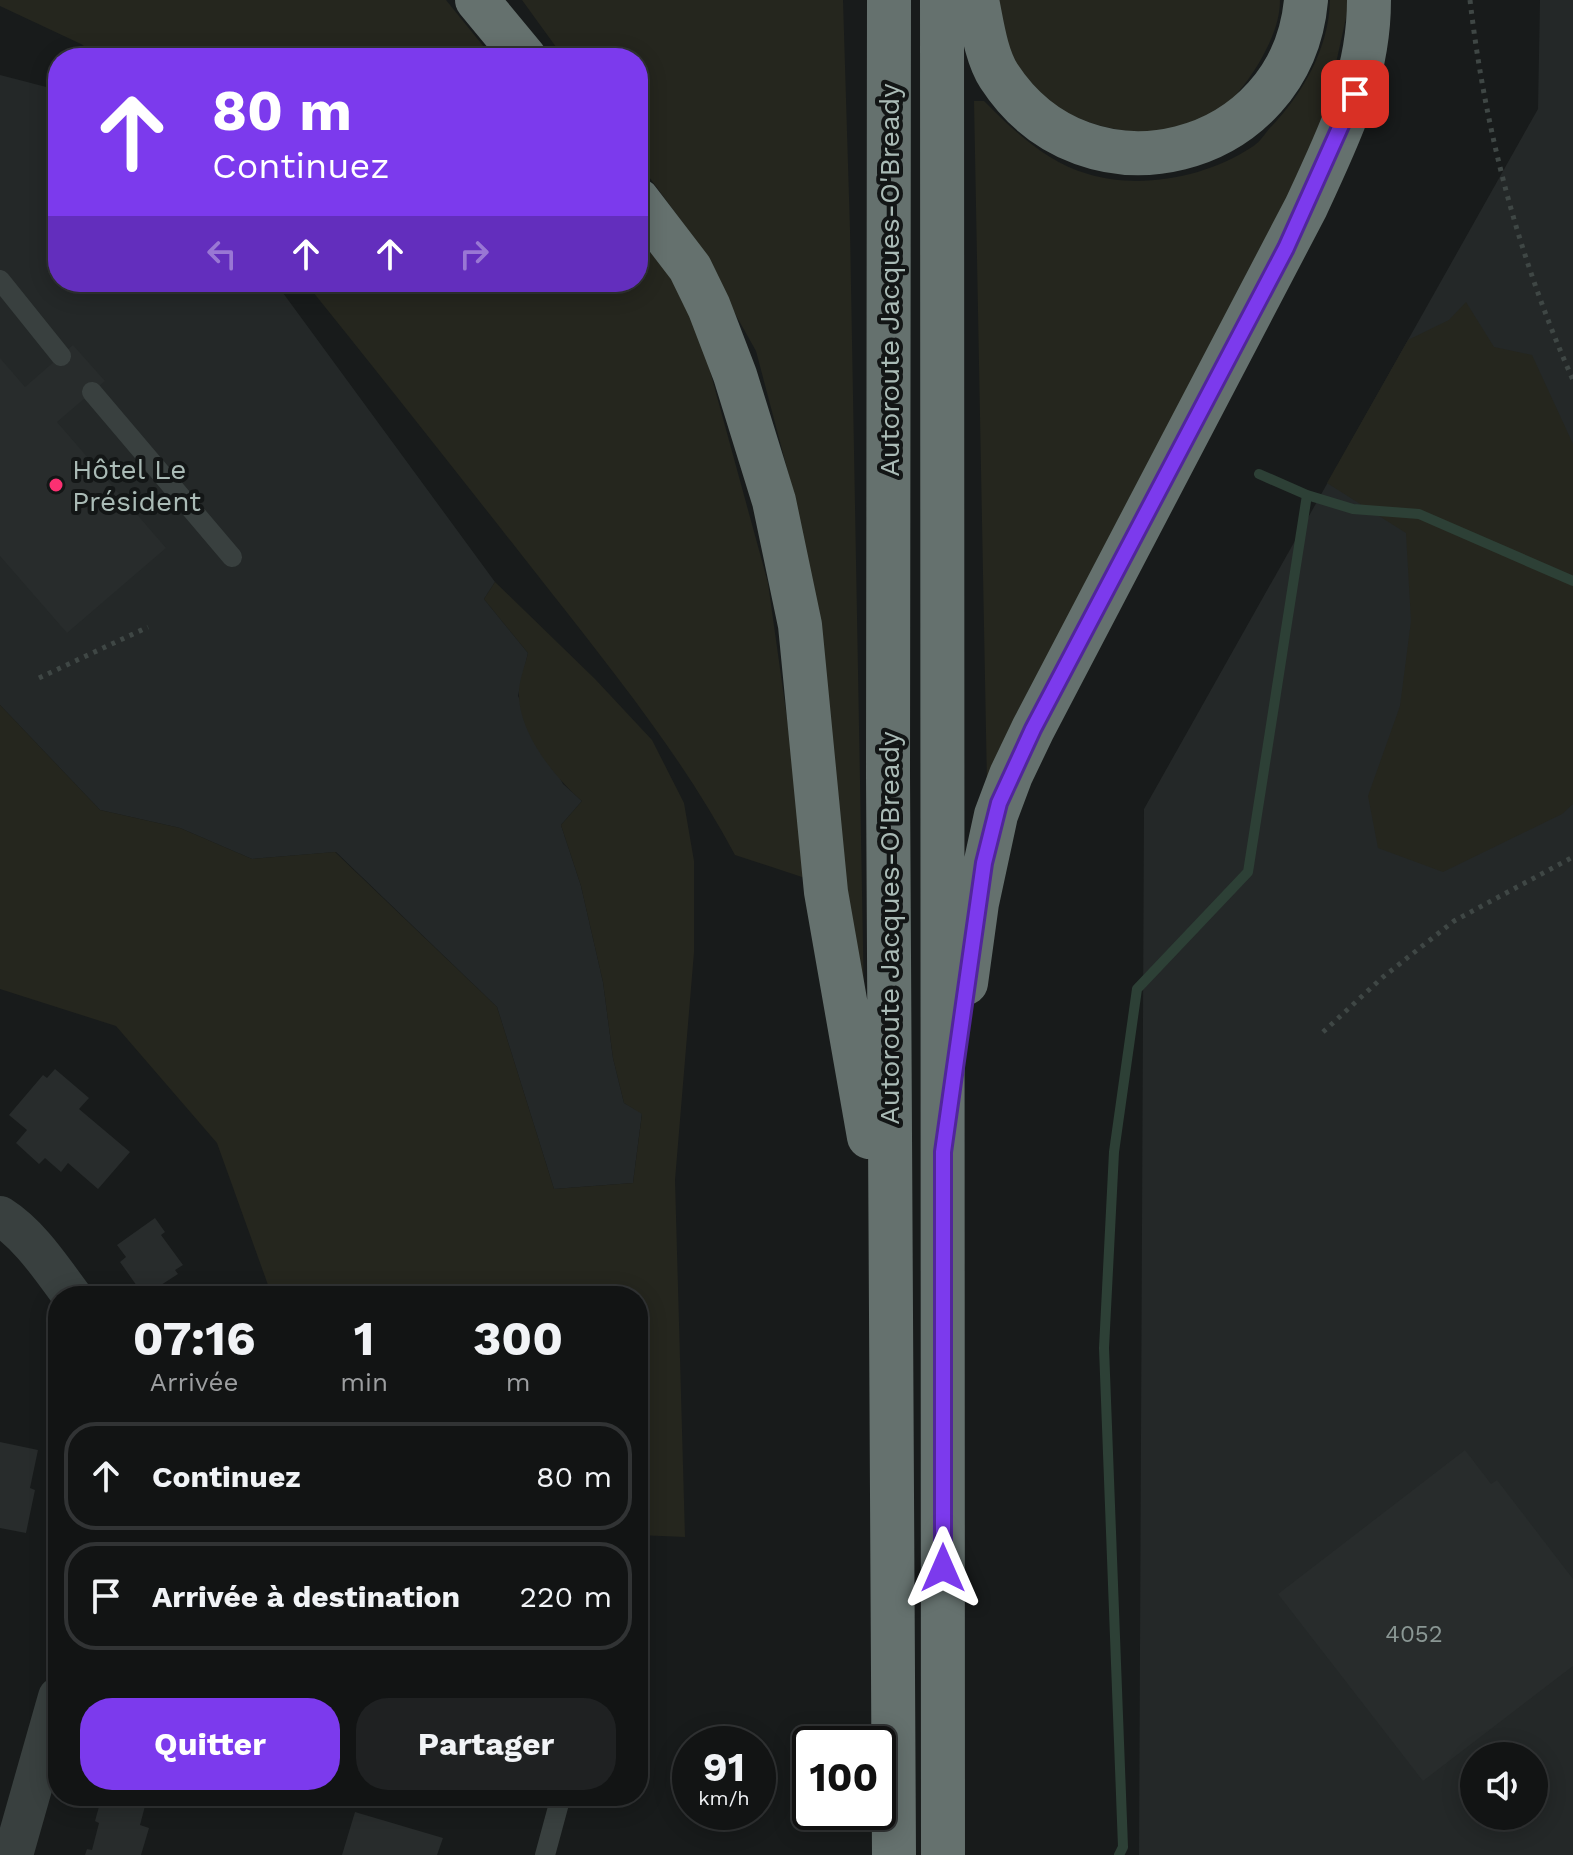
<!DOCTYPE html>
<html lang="fr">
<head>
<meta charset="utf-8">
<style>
  :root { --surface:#121414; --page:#1f2122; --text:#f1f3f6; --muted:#9c9ea0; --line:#313334; --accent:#7c3aed }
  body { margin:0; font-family:"Work Sans",sans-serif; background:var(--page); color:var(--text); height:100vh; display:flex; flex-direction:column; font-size:30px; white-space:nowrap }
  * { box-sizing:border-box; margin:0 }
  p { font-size:26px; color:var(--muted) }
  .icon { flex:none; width:44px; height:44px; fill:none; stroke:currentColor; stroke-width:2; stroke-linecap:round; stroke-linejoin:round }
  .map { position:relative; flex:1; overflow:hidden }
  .sheet { position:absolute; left:48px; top:1286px; width:600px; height:520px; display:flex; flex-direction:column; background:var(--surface); border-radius:32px; box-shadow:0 4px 20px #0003,0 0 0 2px var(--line) }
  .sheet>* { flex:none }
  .guide { position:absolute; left:48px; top:48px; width:600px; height:244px; border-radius:32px; box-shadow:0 4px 20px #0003,0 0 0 2px var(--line); background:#7c3aed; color:#fff; overflow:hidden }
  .fabs { position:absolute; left:1460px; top:1742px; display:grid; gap:16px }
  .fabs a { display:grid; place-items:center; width:88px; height:88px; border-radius:50%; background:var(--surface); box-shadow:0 4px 20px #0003,0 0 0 2px var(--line); font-size:40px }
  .speed { position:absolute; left:672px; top:1726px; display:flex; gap:16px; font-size:40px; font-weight:700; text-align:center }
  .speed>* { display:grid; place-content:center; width:104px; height:104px; border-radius:50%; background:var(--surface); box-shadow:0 4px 20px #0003,0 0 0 2px var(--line); line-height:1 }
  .speed small { font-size:20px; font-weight:400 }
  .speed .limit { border:4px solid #111; border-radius:12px; background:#fff; color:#111 }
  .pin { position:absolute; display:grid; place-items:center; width:68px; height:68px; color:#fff; margin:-34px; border-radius:16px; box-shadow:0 4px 12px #0006 }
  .me { position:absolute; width:88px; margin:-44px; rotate:0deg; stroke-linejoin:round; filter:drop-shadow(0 0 6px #0008) }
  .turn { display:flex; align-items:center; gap:28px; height:168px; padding:0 32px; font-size:36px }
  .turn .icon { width:104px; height:104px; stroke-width:2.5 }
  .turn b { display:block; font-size:56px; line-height:68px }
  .lanes { display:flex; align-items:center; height:76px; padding:0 32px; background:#0003; justify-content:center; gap:40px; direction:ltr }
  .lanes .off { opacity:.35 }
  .eta { display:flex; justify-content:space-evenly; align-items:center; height:136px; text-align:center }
  .eta b { font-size:48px; font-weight:700; line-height:56px }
  .button { display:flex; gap:16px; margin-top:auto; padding:16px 32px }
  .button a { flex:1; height:92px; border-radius:32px; background:var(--accent); color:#fff; font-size:32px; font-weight:700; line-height:92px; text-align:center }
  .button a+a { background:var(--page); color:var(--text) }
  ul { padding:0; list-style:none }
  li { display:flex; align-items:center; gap:24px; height:108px; margin:0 16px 12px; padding:0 16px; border:4px solid var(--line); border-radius:32px }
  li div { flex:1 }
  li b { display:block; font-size:30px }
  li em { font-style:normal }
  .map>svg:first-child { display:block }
</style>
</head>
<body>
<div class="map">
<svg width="1573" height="1855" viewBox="0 0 1573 1855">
  <rect width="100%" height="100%" fill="#181b1b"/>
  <!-- built -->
  <path fill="#242828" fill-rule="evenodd" d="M1540 0H1573V1855H1139L1144 809 1538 109ZM1474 1756H1534V1816H1474Z
    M0 75 58 90V282H275L495 582 484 599 528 653 518 696 563 784 582 801 561 825 581 886 603 982 613 1058 624 1103 642 1113 633 1183 554 1189 497 1007 336 852 252 859 180 828 100 810 0 705Z"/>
  <!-- green -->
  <path fill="#25261e" d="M0 0H446L493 58H101L81 44 0 6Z
    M522 0H843L850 230 864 1001 844 892 794 495 756 351 688 230 638 162V58H564Z
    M997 0H1280C1280 23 1270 43 1259 63 1246 84 1231 104 1210 117 1161 149 1067 128 1029 85 1009 62 1003 28 997 0Z
    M1330 0H1350L1332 81 1307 170 987 784 974 101H984C1014 131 1046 162 1088 174 1140 190 1207 177 1252 147 1259 143 1264 135 1269 129 1302 95 1329 49 1330 0Z
    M638 238 668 273 698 327 768 583 792 754 805 878 735 855C685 761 616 675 550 591 469 488 388 385 305 282H638Z
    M1466 302 1494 347 1532 355 1573 444V804L1562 814 1443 872 1378 848 1368 796 1400 706 1411 621 1406 533 1327 483 1408 340 1449 320Z
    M495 582 595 679 652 740 684 803 694 861V952L675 1180 685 1537 638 1535V1296H272L217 1143 116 1026 0 989V705L100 810 180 828 252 859 335 852 497 1007 554 1189 633 1183 642 1114 624 1103 613 1058 603 982 581 886 561 825 582 801C555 778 520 734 519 696 518 683 525 666 528 653L484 599Z"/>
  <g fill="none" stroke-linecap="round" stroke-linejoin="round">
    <!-- stream -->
    <path stroke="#2d4036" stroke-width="10" d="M1259 474 1307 495 1353 509 1419 514 1573 581
      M1119 1855 1123 1847 1104 1348 1114 1152 1137 989 1248 872 1307 495"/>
  </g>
  <!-- building -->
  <path fill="#282c2c" d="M73 345 105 381 57 422 166 548 67 633 0 556V358L25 387Z
    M55 1069 89 1098 79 1109 130 1152 98 1189 68 1163 61 1172 45 1158 39 1164 16 1143 27 1130 9 1115 43 1075 47 1078Z
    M155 1218 165 1232 161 1235 183 1265 175 1270 178 1274 144 1296 120 1262 126 1257 117 1245Z
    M0 1442 38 1450 30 1488 35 1490 26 1533 0 1528Z
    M1465 1450 1491 1484 1497 1480 1573 1579V1666L1423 1781 1278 1594Z
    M102 1796H112L145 1806 140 1825 149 1828 141 1855H85L87 1849 92 1850 99 1823 95 1821Z
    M355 1812 443 1838 437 1855H342Z"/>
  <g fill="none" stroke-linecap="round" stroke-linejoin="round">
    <!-- path -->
    <path stroke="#3f4745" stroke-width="5" stroke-dasharray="4 6" stroke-linecap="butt" d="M1470 0C1485 131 1519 259 1573 380
      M39 678 148 627
      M1323 1032 1383 977 1454 921 1573 857"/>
    <!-- service -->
    <path stroke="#39403f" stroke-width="20" d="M0 280 61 356
      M92 392 232 557
      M545 1855 561 1796"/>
    <!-- minor -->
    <path stroke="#39403f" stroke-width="40" d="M0 1216C30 1235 51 1268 72 1296
      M13 1855 58 1697"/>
    <!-- motorway -->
    <path stroke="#65716e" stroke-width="44" d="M477 0 525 58
      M889 0 888 775 894 1855
      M942 0 943 1855
      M977 0C982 24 986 56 999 76 1087 211 1292 158 1306 0
      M638 200 690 268 709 307 735 375 774 501 800 625 826 892 869 1137
      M966 983 977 903 996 815 1011 775 1033 729 1306 207C1338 137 1369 78 1369 0"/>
  </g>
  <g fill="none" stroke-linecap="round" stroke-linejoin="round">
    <!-- route casing -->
    <g stroke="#51269a" stroke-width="20">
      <path id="route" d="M943 1568V1152L984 863 999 803 1033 729 1286 248 1355 94"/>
    </g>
    <!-- route -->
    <use href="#route" stroke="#7c3aed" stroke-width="14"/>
  </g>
  <!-- markers -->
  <circle fill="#fb3072" stroke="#131616" stroke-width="3" cx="56" cy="485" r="8"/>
  <g text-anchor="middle" stroke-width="8" stroke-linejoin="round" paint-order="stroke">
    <!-- number labels -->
    <g font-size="24" fill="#8a9794">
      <text x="1414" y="1642">4052</text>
    </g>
    <!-- street labels -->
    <g font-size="28" fill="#aabbb6" stroke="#131616">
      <text transform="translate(889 280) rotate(-90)" y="10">Autoroute Jacques-O'Bready</text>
      <text transform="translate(889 928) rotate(-90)" y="10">Autoroute Jacques-O'Bready</text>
    </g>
    <!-- poi labels -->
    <g font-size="28" fill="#aabbb6" stroke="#131616" text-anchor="start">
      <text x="72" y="479">Hôtel Le<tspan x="72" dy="32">Président</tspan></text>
    </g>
  </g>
</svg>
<div class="fabs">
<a><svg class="icon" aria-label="sound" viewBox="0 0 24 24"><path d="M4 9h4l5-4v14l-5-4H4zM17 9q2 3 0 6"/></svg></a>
</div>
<div class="speed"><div>91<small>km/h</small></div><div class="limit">100</div></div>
<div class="pin" style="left:1355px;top:94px;background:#d93025"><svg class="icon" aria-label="arrive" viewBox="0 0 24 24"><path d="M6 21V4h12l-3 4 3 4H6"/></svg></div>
<svg class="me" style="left:943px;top:1568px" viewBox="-20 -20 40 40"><path d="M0-17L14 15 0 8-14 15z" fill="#7c3aed" stroke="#fff" stroke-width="4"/></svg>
<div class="guide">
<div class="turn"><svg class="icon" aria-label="ahead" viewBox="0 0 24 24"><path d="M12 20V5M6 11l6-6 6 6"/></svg><div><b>80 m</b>Continuez</div></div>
<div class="lanes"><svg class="icon off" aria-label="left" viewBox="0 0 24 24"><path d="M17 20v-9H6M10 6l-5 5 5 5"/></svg><svg class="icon" aria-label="ahead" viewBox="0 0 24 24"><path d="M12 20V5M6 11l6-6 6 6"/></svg><svg class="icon" aria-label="ahead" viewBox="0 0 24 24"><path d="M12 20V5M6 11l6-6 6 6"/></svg><svg class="icon off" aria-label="right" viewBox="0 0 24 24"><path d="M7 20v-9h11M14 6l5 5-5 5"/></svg></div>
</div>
<section class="sheet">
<div class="eta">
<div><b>07:16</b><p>Arrivée</p></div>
<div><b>1</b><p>min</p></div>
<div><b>300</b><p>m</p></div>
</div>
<ul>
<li><svg class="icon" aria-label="ahead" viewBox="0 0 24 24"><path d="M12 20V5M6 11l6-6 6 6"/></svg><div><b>Continuez</b></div><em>80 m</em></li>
<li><svg class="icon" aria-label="arrive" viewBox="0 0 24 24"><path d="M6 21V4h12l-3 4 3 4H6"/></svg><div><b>Arrivée à destination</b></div><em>220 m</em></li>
</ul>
<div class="button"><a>Quitter</a><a>Partager</a></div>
</section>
</div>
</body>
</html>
